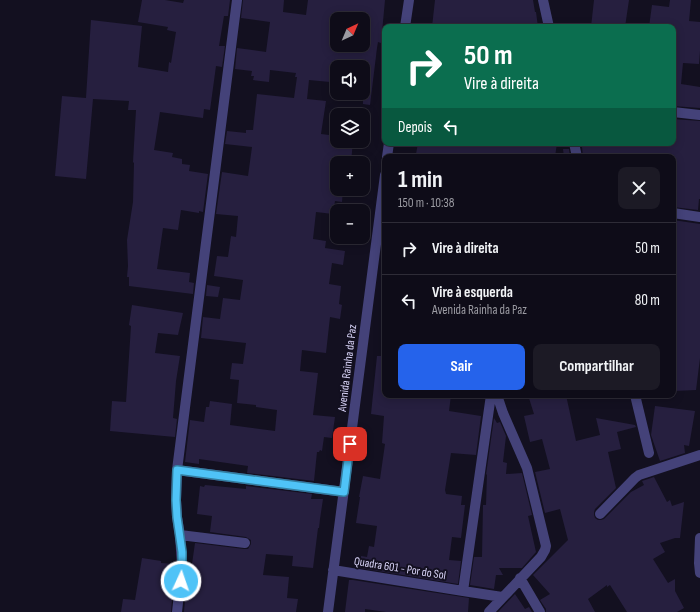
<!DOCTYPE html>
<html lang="pt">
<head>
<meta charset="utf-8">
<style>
  :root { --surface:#0e0c18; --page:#1c1a25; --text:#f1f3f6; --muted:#9b9ba2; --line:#2e2c37; --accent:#2563eb }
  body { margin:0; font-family:"Sofia Sans Condensed",sans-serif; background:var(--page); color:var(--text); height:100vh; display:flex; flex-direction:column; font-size:15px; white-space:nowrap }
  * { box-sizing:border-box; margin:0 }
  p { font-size:13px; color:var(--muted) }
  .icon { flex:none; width:22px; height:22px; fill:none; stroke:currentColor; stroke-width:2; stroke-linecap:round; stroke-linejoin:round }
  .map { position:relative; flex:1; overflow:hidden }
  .panel { position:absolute; left:382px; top:154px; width:294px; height:244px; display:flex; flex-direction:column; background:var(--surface); border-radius:8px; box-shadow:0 2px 10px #0003,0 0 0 1px var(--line) }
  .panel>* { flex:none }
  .hud { position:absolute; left:382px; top:24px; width:294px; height:122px; border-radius:8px; box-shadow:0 2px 10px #0003,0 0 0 1px var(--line); background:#0b6e4f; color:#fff; overflow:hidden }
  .needle { width:26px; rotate:44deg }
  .buttons { position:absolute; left:330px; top:12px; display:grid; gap:8px }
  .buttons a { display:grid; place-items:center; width:40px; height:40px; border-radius:8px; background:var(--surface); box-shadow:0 2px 10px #0003,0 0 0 1px var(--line); font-size:20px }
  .pin { position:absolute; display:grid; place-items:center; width:34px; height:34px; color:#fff; margin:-17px; border-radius:8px; box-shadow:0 2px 6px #0006 }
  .me { position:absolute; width:44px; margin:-22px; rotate:3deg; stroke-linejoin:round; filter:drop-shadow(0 0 3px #0008) }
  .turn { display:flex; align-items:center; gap:14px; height:84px; padding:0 16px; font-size:18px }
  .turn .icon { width:52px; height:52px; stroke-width:2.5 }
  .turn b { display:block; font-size:28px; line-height:34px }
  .then { display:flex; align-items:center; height:38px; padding:0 16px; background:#0003; gap:8px; font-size:15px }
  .round { display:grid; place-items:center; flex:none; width:42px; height:42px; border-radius:8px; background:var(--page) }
  .head { display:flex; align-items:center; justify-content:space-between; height:68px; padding:0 16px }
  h1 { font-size:24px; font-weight:700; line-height:30px }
  .primary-button { display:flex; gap:8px; margin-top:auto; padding:8px 16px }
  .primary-button a { flex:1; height:46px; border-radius:8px; background:var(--accent); color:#fff; font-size:16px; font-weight:700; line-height:46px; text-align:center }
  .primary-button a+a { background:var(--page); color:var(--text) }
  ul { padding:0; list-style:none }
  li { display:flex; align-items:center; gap:12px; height:52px; padding:0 16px; border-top:1px solid var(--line) }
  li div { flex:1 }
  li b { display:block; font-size:15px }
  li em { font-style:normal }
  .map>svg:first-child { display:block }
</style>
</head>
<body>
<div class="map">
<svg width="700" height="612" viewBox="0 0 700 612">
  <rect width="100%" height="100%" fill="#131020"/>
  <!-- building -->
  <path fill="#261f3f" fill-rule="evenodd" d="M142 0H165L183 3 184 0H230L228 16H224L219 46H225L222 67 216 66 210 110 204 109 203 118 160 112 154 150 173 153 172 157 182 159V164L190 165 189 171 208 174 203 212 199 211V213L181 210 178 230 163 228 157 269 190 273 189 282 194 283 193 294 129 286V277H127L128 266 127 240 133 202 134 163 133 162 136 110H128L129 101 93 99 86 179 55 176 62 96 86 98 90 35 91 20 142 26 138 67 168 72 169 62 171 63 176 32 167 30 168 27 138 22Z
    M243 0H284L283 12 306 15 308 0H385L381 43 378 42 377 48 370 105 363 104V67H337V80L331 79 330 82 309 80 307 99 326 101 321 134 337 136V141H353L351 163H337V189H343L342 202 335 201 333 214 316 212 313 239 326 241 325 248 345 251 343 265 332 263 329 284 341 286 339 304 342 305 340 319 330 317 326 353 302 350 300 371 318 373 313 415 335 417 332 438 324 437 322 451 320 450 319 452H317L314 481 247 473 248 466 199 459V464L185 462 190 420 204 422 206 407H209L210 401 232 404 230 425 275 431 277 410 256 407V405L237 403 239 380 230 379 232 363 243 364 246 343 201 338 203 317 220 319 223 298 240 300 243 280 214 276 217 256 228 257 231 236 236 237 238 216 216 214 222 172 248 176 252 147 225 144 227 131 246 133V130H253L257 94 294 98 297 77H295L296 73 270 70 269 82 253 80 254 76H251L252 71 235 69 237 48 266 52 270 22 241 18ZM337 19H363V45H337Z
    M435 0H533L535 12H536L538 27H432Z
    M594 0H629L625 27H591Z
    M670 0H691L689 21 700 22V51L699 64 683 63 681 84 700 87V108L673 106V27H649L652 5 669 7Z
    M673 119 700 121V199H699L698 210 673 207V157H583L582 147H590V143H673Z
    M418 143H557L555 157H423V155L416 154Z
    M563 149H569L570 157H564Z
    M673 220 700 224V358L696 390 673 391V312L675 294 673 293Z
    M207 285 220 287 218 297 206 296Z
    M132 305 183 313 178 335 158 333 155 353 180 356 176 381 173 418 177 419 175 437 110 431 112 401 126 402 131 326 129 325Z
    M377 356H385V395H451L449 411 481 416 476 455 451 453 445 490 446 494 462 496 461 505H465L461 538 452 537 449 560 461 561 458 584 354 567V562L360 563 361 556 367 557 369 546 374 547 377 526 356 523 360 497H359L363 476 380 479 385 444 382 443 384 416 371 414Z
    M528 395H566L576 441 600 435 596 418 635 425 636 427 617 432 621 449 608 452 616 488 595 509 594 512V515L595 518 598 520H601L604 519 631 492 644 485 642 481 654 477 667 502 670 500 672 506 684 502 680 538H675L660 543 665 552 653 559 668 583 675 579V591L684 608 677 612H627L610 585 607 587V585L588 599 595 612H546V609L540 600 550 594 533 575 568 540 560 509 545 513 535 472 550 469 542 439 530 442 524 416 534 414Z
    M655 406 695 411 689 446 684 445 685 453 660 461 651 435Z
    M494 418 497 423 500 422 506 436 503 462 507 463 506 474 522 473 532 515 528 516 536 552 522 568H499L503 575H496L494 589 470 585 474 557H482L483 505H486L487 474 486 475Z
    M205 485 246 489V486L312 494 311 499H323L320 519 319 528H318L313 568 292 566 293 556 266 554 263 575 289 577 287 598 298 599 296 612H184L188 564H192L195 543 244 549H248L251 544V540L246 537 210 532 212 516 197 514 200 486 204 487Z
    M142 558 161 561V563L175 564 171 612H121L123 599 135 600Z
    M349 580H353L469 598 468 612H386L365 609V612H345Z
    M515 594 525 609 529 607 532 612H498Z"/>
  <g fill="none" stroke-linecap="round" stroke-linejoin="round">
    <!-- minor -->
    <path stroke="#444279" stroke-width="10" d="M543 0 549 27
      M405 27 409 0
      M673 112 700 115
      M574 143 577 157
      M387 157 389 143
      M673 213 700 217
      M491 395 463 591 502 597
      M635 395 649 453
      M177 470 344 492
      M600 514 635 478 639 475 700 455
      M180 535 245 543
      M700 538 699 563 700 573
      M333 570 463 591
      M520 578 540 612
      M177 612 182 566 180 535 177 517 176 500 177 470 237 0
      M328 612 385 175
      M489 612 541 557 545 550 546 546 527 468 503 413 497 395"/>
  </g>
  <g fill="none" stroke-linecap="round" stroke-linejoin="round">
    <!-- route casing -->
    <g stroke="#337fa1" stroke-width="10">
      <path id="route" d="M181 581 182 566V552L177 517 176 500 177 470 344 492 350 444"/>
    </g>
    <!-- route -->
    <use href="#route" stroke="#4fc3f7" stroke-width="7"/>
  </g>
  <g text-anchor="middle" stroke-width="4" stroke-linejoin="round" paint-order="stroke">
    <!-- street labels -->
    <g font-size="12" fill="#dad5f9" stroke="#131020">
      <text transform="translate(347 368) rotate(-83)" y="4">Avenida Rainha da Paz</text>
      <text transform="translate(400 568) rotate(9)" y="4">Quadra 601 - Por do Sol</text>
    </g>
  </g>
</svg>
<div class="buttons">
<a><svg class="needle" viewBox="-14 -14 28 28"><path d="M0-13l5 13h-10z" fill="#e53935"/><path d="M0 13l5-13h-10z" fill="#9b9ba2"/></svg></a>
<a><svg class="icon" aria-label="sound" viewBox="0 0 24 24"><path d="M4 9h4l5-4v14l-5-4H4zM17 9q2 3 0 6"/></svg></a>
<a><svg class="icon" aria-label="layers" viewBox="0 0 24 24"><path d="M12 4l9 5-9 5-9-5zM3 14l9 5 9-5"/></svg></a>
<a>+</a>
<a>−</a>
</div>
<div class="pin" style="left:350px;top:444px;background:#d93025"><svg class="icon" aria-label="arrive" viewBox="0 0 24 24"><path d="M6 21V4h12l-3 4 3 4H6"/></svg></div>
<svg class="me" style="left:181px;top:581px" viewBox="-20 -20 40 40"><circle r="17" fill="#4fc3f7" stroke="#fff" stroke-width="3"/><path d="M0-11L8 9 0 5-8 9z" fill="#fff"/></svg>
<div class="hud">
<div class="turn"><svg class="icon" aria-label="right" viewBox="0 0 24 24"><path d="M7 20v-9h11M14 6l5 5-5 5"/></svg><div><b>50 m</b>Vire à direita</div></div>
<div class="then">Depois<svg class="icon" aria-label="left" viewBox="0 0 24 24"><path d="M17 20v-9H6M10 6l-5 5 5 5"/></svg></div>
</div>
<section class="panel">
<div class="head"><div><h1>1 min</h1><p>150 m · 10:38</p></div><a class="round"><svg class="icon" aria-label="close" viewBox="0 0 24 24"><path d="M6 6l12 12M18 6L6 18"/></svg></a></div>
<ul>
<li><svg class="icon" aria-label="right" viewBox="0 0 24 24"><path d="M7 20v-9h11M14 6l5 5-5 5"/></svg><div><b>Vire à direita</b></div><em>50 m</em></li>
<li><svg class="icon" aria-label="left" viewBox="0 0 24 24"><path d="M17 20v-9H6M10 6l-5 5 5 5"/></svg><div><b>Vire à esquerda</b><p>Avenida Rainha da Paz</p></div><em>80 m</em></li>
</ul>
<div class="primary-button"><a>Sair</a><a>Compartilhar</a></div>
</section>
</div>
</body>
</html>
